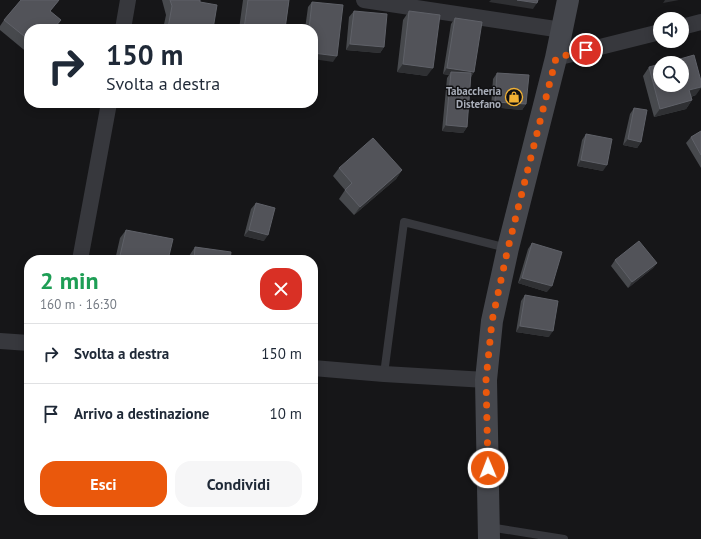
<!DOCTYPE html>
<html lang="it">
<head>
<meta charset="utf-8">
<style>
  :root { --surface:#fff; --page:#f6f6f7; --text:#1f2937; --muted:#747a83; --line:#e0e1e3; --accent:#ea580c }
  body { margin:0; font-family:"PT Sans",sans-serif; background:var(--page); color:var(--text); height:100vh; display:flex; flex-direction:column; font-size:15px; white-space:nowrap }
  * { box-sizing:border-box; margin:0 }
  p { font-size:13px; color:var(--muted) }
  .icon { flex:none; width:22px; height:22px; fill:none; stroke:currentColor; stroke-width:2; stroke-linecap:round; stroke-linejoin:round }
  .map { position:relative; flex:1; overflow:hidden }
  .sheet { position:absolute; left:24px; top:255px; width:294px; height:260px; display:flex; flex-direction:column; background:var(--surface); border-radius:16px; box-shadow:0 2px 10px #0003 }
  .sheet>* { flex:none }
  .top-card { position:absolute; left:24px; top:24px; width:294px; height:84px; border-radius:16px; box-shadow:0 2px 10px #0003; background:#fff; color:var(--text); overflow:hidden }
  .controls { position:absolute; left:653px; top:12px; display:grid; gap:8px }
  .controls a { display:grid; place-items:center; width:36px; height:36px; border-radius:50%; background:var(--surface); box-shadow:0 2px 10px #0003; font-size:20px }
  .pin { position:absolute; display:grid; place-items:center; width:34px; height:34px; color:#fff; margin:-17px; border:2px solid #fff; border-radius:50%; box-shadow:0 1px 4px #0007 }
  .me { position:absolute; width:44px; margin:-22px; rotate:359deg; stroke-linejoin:round; filter:drop-shadow(0 0 3px #0008) }
  .turn { display:flex; align-items:center; gap:14px; height:84px; padding:0 16px; font-size:18px }
  .turn .icon { width:52px; height:52px; stroke-width:2.5 }
  .turn b { display:block; font-size:28px; line-height:34px }
  .round { display:grid; place-items:center; flex:none; width:42px; height:42px; border-radius:16px; background:var(--page) }
  .overview { display:flex; align-items:center; justify-content:space-between; height:68px; padding:0 16px }
  h1 { font-size:24px; font-weight:700; line-height:30px; color:#1e9e55 }
  .action { display:flex; gap:8px; margin-top:auto; padding:8px 16px }
  .action a { flex:1; height:46px; border-radius:16px; background:var(--accent); color:#fff; font-size:16px; font-weight:700; line-height:46px; text-align:center }
  .action a+a { background:var(--page); color:var(--text) }
  ul { padding:0; list-style:none }
  li { display:flex; align-items:center; gap:12px; height:60px; padding:0 16px; border-top:1px solid var(--line) }
  li div { flex:1 }
  li b { display:block; font-size:15px }
  li em { font-style:normal }
  .map>svg:first-child { display:block }
</style>
</head>
<body>
<div class="map">
<svg width="701" height="539" viewBox="0 0 701 539">
  <rect width="100%" height="100%" fill="#161618"/>
  <g fill="none" stroke-linecap="round" stroke-linejoin="round">
    <!-- lane -->
    <path stroke="#37383d" stroke-width="8" d="M384 374 404 222 507 248
      M489 527 564 539"/>
    <!-- street -->
    <path stroke="#37383d" stroke-width="16" d="M364 0 562 30
      M682 27 701 22
      M123 29 128 0
      M556 58 660 32
      M80 260 109 103
      M0 341 29 343
      M313 368 384 374 486 380"/>
    <!-- secondary -->
    <path stroke="#45474d" stroke-width="22" d="M489 539 486 380 492 321 508 248 556 58 568 0"/>
  </g>
  <!-- wall -->
  <path fill="#47494d" d="M21 0H59L50 11 61 20 54 29H29V54L0 30V26L4 20Z
    M162 0H200V2L213 29H163L166 15Z
    M243 0H289L285 29H239Z
    M312 2 333 62 313 29H305L308 7Z
    M354 11 384 47 380 53 346 50 349 17Z
    M409 11 427 76 397 72 403 20Z
    M455 18 474 72 471 77 467 127 463 133 442 131 447 78 449 75 443 74 451 24Z
    M649 67 696 95 691 97 692 100 686 109 654 117 643 76Z
    M497 73 526 104 522 110 491 107 493 79Z
    M634 108 641 142 637 148 623 145 630 114Z
    M701 131V168L686 143 691 137Z
    M586 134 603 171 577 166 582 140Z
    M339 168 402 170 396 179 354 215 339 199 345 190 333 176Z
    M256 203 264 241 244 236 251 209Z
    M126 230 168 260H115L120 238Z
    M532 243 547 292 518 283 528 249Z
    M195 247 230 260H189V256Z
    M615 260 657 263 653 268 628 288 611 266Z
    M525 295 549 337 516 332 521 301Z"/>
  <!-- shaded-wall -->
  <path fill="#2f3033" d="M59 0 58 2 44 19 50 11Z
    M491 0H517L537 3 533 9 489 2Z
    M665 0H679L663 3Z
    M350 44 384 47 380 53 346 50Z
    M313 53 337 56 333 62 313 59Z
    M403 64 433 68 427 76 397 72Z
    M447 68 474 72 470 78 451 72 449 75 443 74Z
    M701 87V88L696 95 683 99 689 90Z
    M692 100 686 109 654 117 660 109Z
    M495 102 526 104 522 110 491 107Z
    M446 125 467 127 463 133 442 131Z
    M628 139 641 142 637 148 623 145Z
    M581 160 607 165 603 171 577 166Z
    M402 170 396 179 354 215 360 207Z
    M249 230 268 235 264 241 244 236Z
    M657 263 653 268 628 288 632 282Z
    M522 278 552 286 547 292 518 283Z
    M520 326 553 331 549 337 516 332Z"/>
  <!-- building -->
  <path fill="#525359" stroke="#5f6168" d="M21 0H59L50 11 61 20 53 29H29V40L4 20Z
    M170 0H200V2L217 5 213 29H178L168 28 172 6Z
    M248 0H289L285 29H244Z
    M517 0H538L537 3Z
    M312 2 343 5 337 56 313 53V29H309Z
    M354 11 387 14 384 47 350 44Z
    M409 11 440 15 433 68 403 64Z
    M455 18 482 22 474 72 447 68Z
    M694 55 701 81V87L689 90 692 100 660 109 649 67 660 64V85H682V63H666Z
    M451 72 471 73 467 127 446 125Z
    M497 73 529 75 526 104 495 102Z
    M634 108 647 110 641 142 628 139Z
    M701 131V155L691 137Z
    M586 134 612 139 607 165 581 160Z
    M373 138 402 170 360 207 345 190 352 183 339 168Z
    M256 203 275 208 268 235 249 230Z
    M126 230 173 239 168 260H119Z
    M639 241 657 263 632 282 615 260Z
    M532 243 562 252 552 286 522 278Z
    M195 247 231 252 230 260H194Z
    M525 295 558 301 553 331 520 326Z"/>
  <g fill="none" stroke-linecap="round" stroke-linejoin="round">
    <!-- route -->
    <path stroke="#ea580c" stroke-width="7" stroke-dasharray="0 12.6" d="M488 468 486 380 492 321 508 248 556 58 586 50"/>
  </g>
  <!-- icons -->
  <defs>
    <g id="shop-ring" transform="scale(0.9)"><circle r="9.5" fill="#111113" stroke="#f2b134" stroke-width="1.5"/><path d="M-5-2.5h2.3a2.7 3.5 0 0 1 5.4 0H5L5.5 6h-11ZM-1.5-2.5h3a1.5 2.3 0 0 0-3 0Z" fill="#f2b134"/></g>
  </defs>
  <g fill-rule="evenodd">
    <use href="#shop-ring" x="514" y="97"/>
  </g>
  <g text-anchor="middle" stroke-width="3" stroke-linejoin="round" paint-order="stroke">
    <!-- poi labels -->
    <g font-size="11" font-weight="bold" fill="#a8adb8" stroke="#111113" text-anchor="end">
      <text x="501" y="95">Tabaccheria<tspan x="501" dy="13">Distefano</tspan></text>
    </g>
  </g>
</svg>
<div class="controls">
<a><svg class="icon" aria-label="sound" viewBox="0 0 24 24"><path d="M4 9h4l5-4v14l-5-4H4zM17 9q2 3 0 6"/></svg></a>
<a><svg class="icon" aria-label="search" viewBox="0 0 24 24"><circle cx="10" cy="10" r="6"/><path d="M15 15l6 6"/></svg></a>
</div>
<div class="pin" style="left:586px;top:50px;background:#d93025"><svg class="icon" aria-label="arrive" viewBox="0 0 24 24"><path d="M6 21V4h12l-3 4 3 4H6"/></svg></div>
<svg class="me" style="left:488px;top:468px" viewBox="-20 -20 40 40"><circle r="17" fill="#ea580c" stroke="#fff" stroke-width="3"/><path d="M0-11L8 9 0 5-8 9z" fill="#fff"/></svg>
<div class="top-card">
<div class="turn"><svg class="icon" aria-label="right" viewBox="0 0 24 24"><path d="M7 20v-9h11M14 6l5 5-5 5"/></svg><div><b>150 m</b>Svolta a destra</div></div>
</div>
<section class="sheet">
<div class="overview"><div><h1>2 min</h1><p>160 m · 16:30</p></div><a class="round" style="background:#d93025;color:#fff"><svg class="icon" aria-label="close" viewBox="0 0 24 24"><path d="M6 6l12 12M18 6L6 18"/></svg></a></div>
<ul>
<li><svg class="icon" aria-label="right" viewBox="0 0 24 24"><path d="M7 20v-9h11M14 6l5 5-5 5"/></svg><div><b>Svolta a destra</b></div><em>150 m</em></li>
<li><svg class="icon" aria-label="arrive" viewBox="0 0 24 24"><path d="M6 21V4h12l-3 4 3 4H6"/></svg><div><b>Arrivo a destinazione</b></div><em>10 m</em></li>
</ul>
<div class="action"><a>Esci</a><a>Condividi</a></div>
</section>
</div>
</body>
</html>
